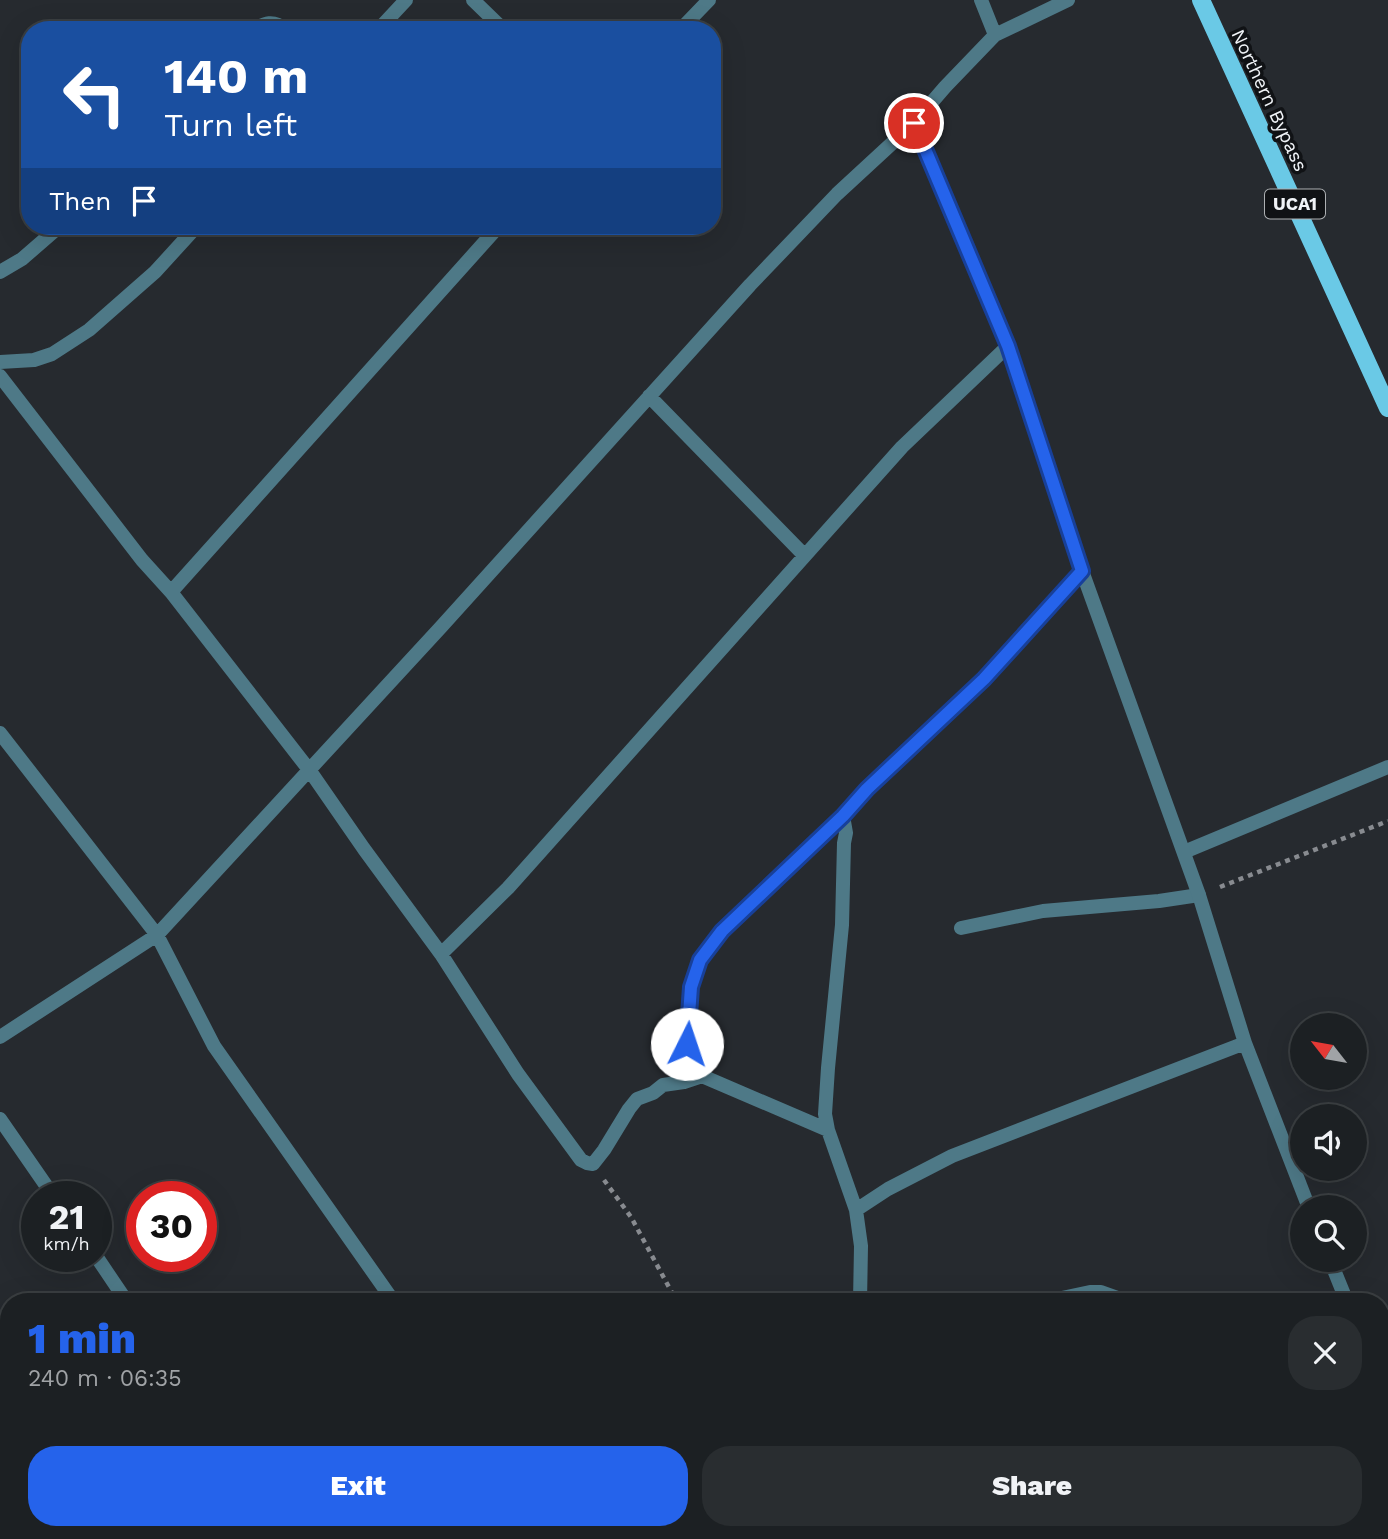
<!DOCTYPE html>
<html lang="en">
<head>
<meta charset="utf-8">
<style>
  :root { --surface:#1c2023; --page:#292d30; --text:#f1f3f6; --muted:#a0a3a6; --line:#3a3e41; --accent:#2563eb }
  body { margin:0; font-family:"Work Sans",sans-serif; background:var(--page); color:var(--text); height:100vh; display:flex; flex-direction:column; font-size:26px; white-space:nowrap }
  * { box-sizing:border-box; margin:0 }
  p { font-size:23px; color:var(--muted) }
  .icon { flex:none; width:38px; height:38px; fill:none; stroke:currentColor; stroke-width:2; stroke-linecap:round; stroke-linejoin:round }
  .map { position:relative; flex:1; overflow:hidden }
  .side { position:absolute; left:0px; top:1293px; width:1390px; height:247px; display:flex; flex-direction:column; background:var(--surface); border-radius:28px 28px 0 0; box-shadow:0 7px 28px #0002,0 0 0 2px var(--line) }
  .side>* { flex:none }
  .banner { position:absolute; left:21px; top:21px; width:700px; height:214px; border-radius:28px; box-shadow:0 7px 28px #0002,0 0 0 2px var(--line); background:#1a4fa0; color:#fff; overflow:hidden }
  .needle { width:46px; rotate:301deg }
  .buttons { position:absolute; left:1290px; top:1013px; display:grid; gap:14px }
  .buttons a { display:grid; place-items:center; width:77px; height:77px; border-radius:50%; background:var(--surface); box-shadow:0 7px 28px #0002,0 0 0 2px var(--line); font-size:35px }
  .speed { position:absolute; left:21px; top:1181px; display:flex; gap:14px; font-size:35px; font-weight:700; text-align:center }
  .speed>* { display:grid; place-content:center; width:91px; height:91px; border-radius:50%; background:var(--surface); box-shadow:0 7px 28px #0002,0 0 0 2px var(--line); line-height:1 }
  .speed small { font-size:18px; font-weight:400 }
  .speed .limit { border:10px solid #d22; background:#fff; color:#111 }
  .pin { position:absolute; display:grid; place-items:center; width:60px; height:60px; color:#fff; margin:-30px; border:4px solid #fff; border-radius:50%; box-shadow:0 2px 7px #0007 }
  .me { position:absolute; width:77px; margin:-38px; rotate:4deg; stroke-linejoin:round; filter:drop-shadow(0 0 5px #0008) }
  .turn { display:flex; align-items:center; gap:24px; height:147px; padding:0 28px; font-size:32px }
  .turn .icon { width:91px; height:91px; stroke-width:2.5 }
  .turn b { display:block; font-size:49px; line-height:60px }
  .then { display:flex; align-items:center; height:66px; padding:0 28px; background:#0003; gap:14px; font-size:26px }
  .round { display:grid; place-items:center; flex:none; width:74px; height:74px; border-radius:28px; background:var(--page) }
  .headline { display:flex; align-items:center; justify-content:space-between; height:119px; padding:0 28px }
  h1 { font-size:42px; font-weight:800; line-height:52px; color:var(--accent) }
  .primary-button { display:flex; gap:14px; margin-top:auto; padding:14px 28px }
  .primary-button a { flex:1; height:80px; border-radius:28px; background:var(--accent); color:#fff; font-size:28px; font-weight:800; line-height:80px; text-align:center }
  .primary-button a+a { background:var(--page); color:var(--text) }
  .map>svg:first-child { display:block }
</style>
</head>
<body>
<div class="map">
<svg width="1388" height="1539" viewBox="0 0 1388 1539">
  <rect width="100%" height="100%" fill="#262a2f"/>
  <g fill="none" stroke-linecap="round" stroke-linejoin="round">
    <!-- path -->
    <path stroke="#888b90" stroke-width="4.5" stroke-dasharray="5 5" stroke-linecap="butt" d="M1220 887 1388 821
      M604 1180 631 1217 677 1302
      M1381 1340 1388 1339"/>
    <!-- service -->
    <path stroke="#4e7987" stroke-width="14" d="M1184 852 1388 767
      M961 928 1043 911 1159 901 1199 895"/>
    <!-- minor -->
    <path stroke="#4e7987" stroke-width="14" d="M473 0 504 30
      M981 0 995 35
      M252 30C265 23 273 19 286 30
      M378 30 406 0
      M680 30 709 0
      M914 123 1008 346 1082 571 1199 895 1245 1043 1309 1208
      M0 272 22 259 60 226
      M0 362 34 360 52 354 89 330 155 272 197 226
      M0 376 142 560 171 592 310 771 364 849 441 954 518 1074 581 1160 587 1163 593 1164 604 1150 629 1109 637 1099 653 1093 663 1085 684 1082 702 1076
      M649 396 804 555
      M171 592 499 226
      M0 733 157 935 214 1046 394 1302
      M441 954 508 888 902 447 1008 346
      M0 1037 157 935 441 627 750 285 837 194 914 123 945 87 995 35 1068 0
      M0 1119 54 1197
      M828 1130 702 1076 687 1044 691 987 700 960 722 931 843 816
      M856 1210 888 1189 952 1156 1245 1043
      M96 1256 127 1302
      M1330 1260 1347 1302
      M860 1302 861 1246 856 1210 828 1130 825 1114 828 1068 842 925 844 843 846 833 843 816 867 789 984 679 1082 571
      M1043 1302 1090 1292H1101L1129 1302
      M1381 1403 1388 1428
      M0 1514 9 1526
      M288 1531 293 1539
      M555 1531 561 1539
      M858 1531V1539"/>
    <!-- primary -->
    <path stroke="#6ac9e6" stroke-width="18" d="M1201 0 1388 408"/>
  </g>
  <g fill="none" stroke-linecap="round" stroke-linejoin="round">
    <!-- route casing -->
    <g stroke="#184099" stroke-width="18">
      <path id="route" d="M687 1044 691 987 700 960 722 931 843 816 867 789 984 679 1082 571 1008 346 914 123"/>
    </g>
    <!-- route -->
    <use href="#route" stroke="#2563eb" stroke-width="12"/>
  </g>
  <g text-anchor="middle" stroke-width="7" stroke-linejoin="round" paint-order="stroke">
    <!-- shield labels -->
    <rect fill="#101215" stroke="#adb0b3" stroke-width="2" x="1265" y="189.5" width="60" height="29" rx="5"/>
    <g font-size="18" font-weight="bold" fill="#f0f3f7">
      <text x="1295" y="210">UCA1</text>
    </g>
    <!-- street labels -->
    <g font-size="19" fill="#f0f3f7" stroke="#101215">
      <text transform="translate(1270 100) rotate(65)" y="7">Northern Bypass</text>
    </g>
  </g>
</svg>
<div class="buttons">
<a><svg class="needle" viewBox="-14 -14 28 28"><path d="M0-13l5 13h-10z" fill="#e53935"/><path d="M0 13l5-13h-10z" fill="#a0a3a6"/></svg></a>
<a><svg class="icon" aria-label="sound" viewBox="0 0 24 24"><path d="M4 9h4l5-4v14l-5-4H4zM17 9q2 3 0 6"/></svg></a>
<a><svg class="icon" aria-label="search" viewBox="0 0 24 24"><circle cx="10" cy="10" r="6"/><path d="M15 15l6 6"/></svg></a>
</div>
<div class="speed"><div>21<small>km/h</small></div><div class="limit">30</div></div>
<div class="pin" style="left:914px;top:123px;background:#d93025"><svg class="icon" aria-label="arrive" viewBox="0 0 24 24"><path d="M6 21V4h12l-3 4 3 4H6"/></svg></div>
<svg class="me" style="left:687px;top:1044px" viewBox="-20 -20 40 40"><circle r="19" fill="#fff"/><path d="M0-13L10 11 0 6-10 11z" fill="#2563eb"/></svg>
<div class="banner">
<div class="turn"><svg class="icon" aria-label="left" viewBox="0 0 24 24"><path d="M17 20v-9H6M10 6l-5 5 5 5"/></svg><div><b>140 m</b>Turn left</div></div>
<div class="then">Then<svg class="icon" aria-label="arrive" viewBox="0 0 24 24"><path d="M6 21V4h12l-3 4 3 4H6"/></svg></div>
</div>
<section class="side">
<div class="headline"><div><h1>1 min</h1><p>240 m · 06:35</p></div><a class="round"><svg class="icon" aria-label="close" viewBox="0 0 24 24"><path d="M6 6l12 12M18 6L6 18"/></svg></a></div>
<div class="primary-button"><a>Exit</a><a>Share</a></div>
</section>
</div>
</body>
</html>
